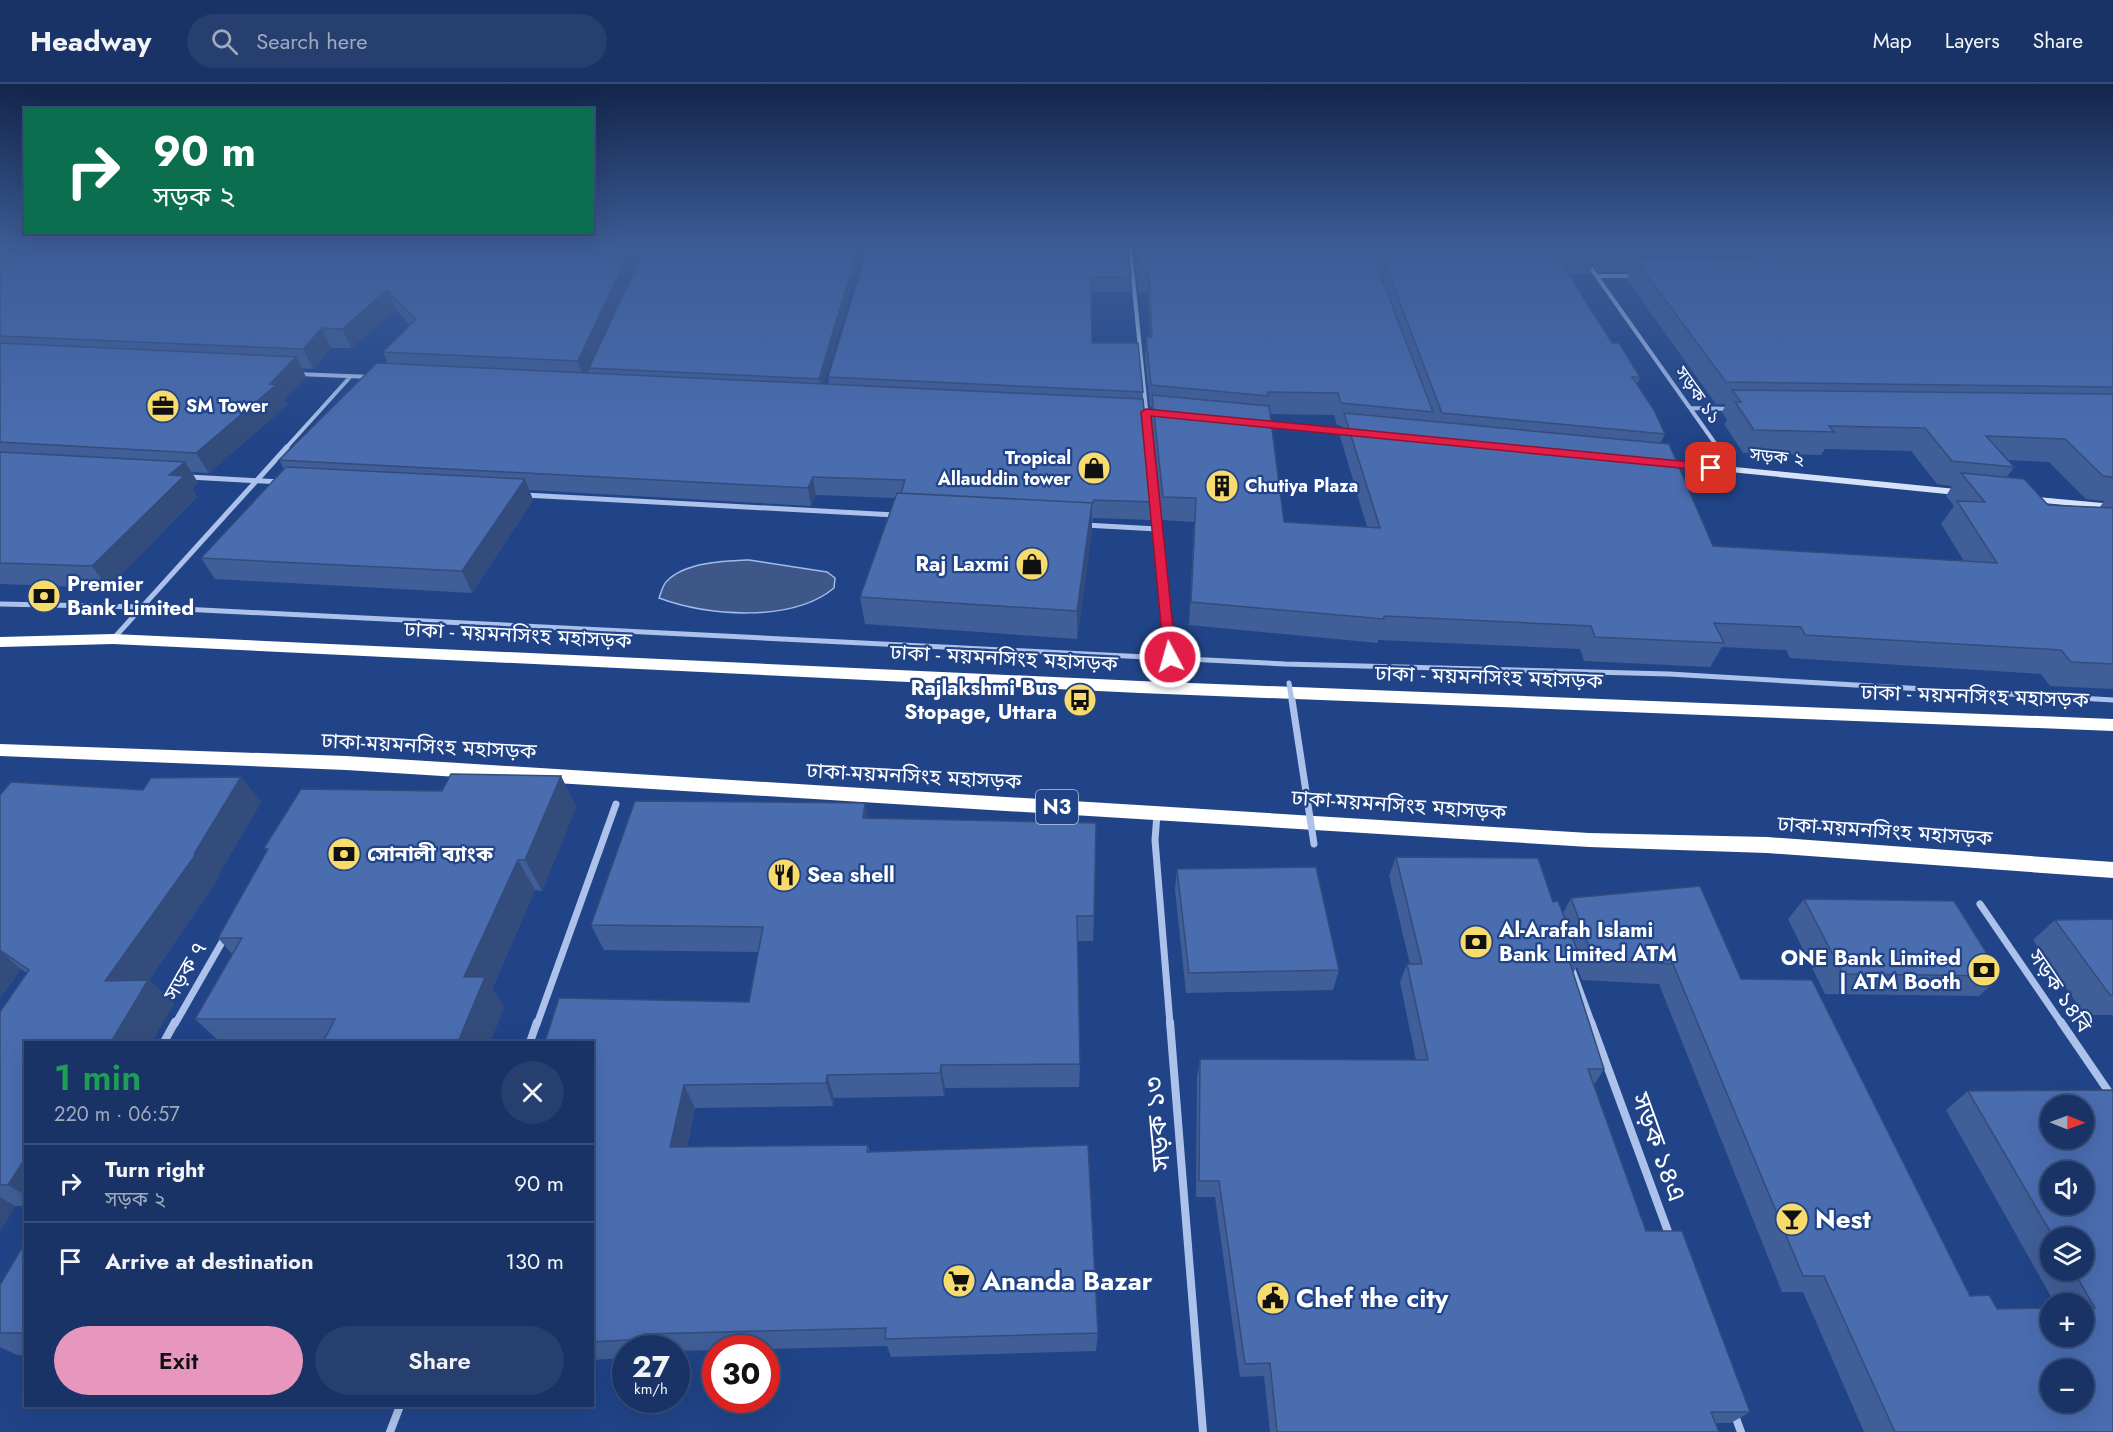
<!DOCTYPE html>
<html lang="en">
<head>
<meta charset="utf-8">
<style>
  :root { --surface:#193366; --page:#263f6f; --text:#f1f3f6; --muted:#9faabf; --line:#374e7a; --accent:#e797bd }
  body { margin:0; font-family:Jost,"Noto Sans Bengali",sans-serif; background:var(--page); color:var(--text); height:100vh; display:flex; flex-direction:column; font-size:22px; white-space:nowrap }
  * { box-sizing:border-box; margin:0 }
  p { font-size:20px; color:var(--muted) }
  .icon { flex:none; width:33px; height:33px; fill:none; stroke:currentColor; stroke-width:2; stroke-linecap:round; stroke-linejoin:round }
  .map { position:relative; flex:1; overflow:hidden }
  .sheet { position:absolute; left:24px; top:957px; width:570px; height:366px; display:flex; flex-direction:column; background:var(--surface); border-radius:0px; box-shadow:0 6px 24px #0002,0 0 0 2px var(--line) }
  .sheet>* { flex:none }
  .banner { position:absolute; left:24px; top:24px; width:570px; height:126px; border-radius:0px; box-shadow:0 6px 24px #0002,0 0 0 2px var(--line); background:#0b6e4f; color:#fff; overflow:hidden }
  .needle { width:39px; rotate:91deg }
  .controls { position:absolute; left:2040px; top:1011px; display:grid; gap:12px }
  .controls a { display:grid; place-items:center; width:54px; height:54px; border-radius:50%; background:var(--surface); box-shadow:0 6px 24px #0002,0 0 0 2px var(--line); font-size:30px }
  .speed { position:absolute; left:612px; top:1251px; display:flex; gap:12px; font-size:30px; font-weight:700; text-align:center }
  .speed>* { display:grid; place-content:center; width:78px; height:78px; border-radius:50%; background:var(--surface); box-shadow:0 6px 24px #0002,0 0 0 2px var(--line); line-height:1 }
  .speed small { font-size:15px; font-weight:400 }
  .speed .limit { border:9px solid #d22; background:#fff; color:#111 }
  .pin { position:absolute; display:grid; place-items:center; width:51px; height:51px; color:#fff; margin:-26px; border-radius:12px; box-shadow:0 3px 9px #0006 }
  .me { position:absolute; width:66px; margin:-33px; rotate:354deg; stroke-linejoin:round; filter:drop-shadow(0 0 4px #0008) }
  .turn { display:flex; align-items:center; gap:21px; height:126px; padding:0 30px; font-size:27px }
  .turn .icon { width:78px; height:78px; stroke-width:2.5 }
  .turn b { display:block; font-size:42px; line-height:51px }
  .round { display:grid; place-items:center; flex:none; width:63px; height:63px; border-radius:32px; background:var(--page) }
  .headline { display:flex; align-items:center; justify-content:space-between; height:102px; padding:0 30px }
  h1 { font-size:36px; font-weight:600; line-height:45px; color:#1e9e55 }
  .action { display:flex; gap:12px; margin-top:auto; padding:12px 30px }
  .action a { flex:1; height:69px; border-radius:36px; background:var(--accent); color:#111; font-size:24px; font-weight:600; line-height:69px; text-align:center }
  .action a+a { background:var(--page); color:var(--text) }
  ul { padding:0; list-style:none }
  li { display:flex; align-items:center; gap:18px; height:78px; padding:0 30px; border-top:2px solid var(--line) }
  li div { flex:1 }
  li b { display:block; font-size:22px }
  li em { font-style:normal }
  header { display:flex; align-items:center; gap:36px; box-sizing:border-box; height:84px; padding:0 30px; background:var(--surface); border-bottom:2px solid var(--line) }
  header strong { font-size:28px }
  nav { display:flex; gap:33px; margin-inline-start:auto; font-size:21px }
  .search { width:420px; height:54px; background:var(--page); display:flex; align-items:center; gap:15px; box-sizing:border-box; padding:0 21px; border-radius:33px; color:var(--muted); font-size:22px }
  .map>svg:first-child { display:block }
</style>
</head>
<body>
<header>
<strong>Headway</strong>
<div class="search"><svg class="icon" aria-label="search" viewBox="0 0 24 24"><circle cx="10" cy="10" r="6"/><path d="M15 15l6 6"/></svg>Search here</div>
<nav><a>Map</a><a>Layers</a><a>Share</a></nav>
</header>
<div class="map">
<svg width="2113" height="1348" viewBox="0 0 2113 1348">
  <rect width="100%" height="100%" fill="#214488"/>
  <!-- water -->
  <path fill="#3e5688" stroke="#a0bceb" stroke-width="1.5" d="M749 476 827 488 835 494 834 504C792 539 708 532 659 514 661 509 663 500 667 497 685 478 725 477 749 476Z"/>
  <g fill="none" stroke-linecap="round" stroke-linejoin="round">
    <!-- street-far3 -->
    <path stroke="#acc2ea" stroke-width="4" d="M1130 164 1150 365
      M1588 180 1719 365
      M1597 192H1636
      M297 290 371 293
      M1690 324 1731 325
      M285 365 351 292"/>
    <!-- street-far2 -->
    <path stroke="#acc2ea" stroke-width="5" d="M1149 363 1170 573
      M1718 363 1734 386
      M189 393 281 398
      M525 411 895 431
      M1085 441 1157 445
      M0 520 143 523 1285 580 1669 590 2113 616
      M114 554 287 363"/>
    <!-- street-far1 -->
    <path stroke="#acc2ea" stroke-width="7" d="M1157 730 1155 756 1170 940
      M1980 820 2062 940
      M1571 883 1592 940
      M175 940 225 853
      M537 940 616 720"/>
    <!-- street -->
    <path stroke="#acc2ea" stroke-width="8" d="M1170 938 1203 1348
      M1591 938 1670 1153
      M2061 938 2113 1014
      M164 958 175 938
      M530 958 537 938
      M1734 1329 1741 1348
      M390 1348 400 1322"/>
    <!-- secondary -->
    <path fill="#d7e2f8" fill-rule="evenodd" d="M1257 336 1357 346 1361 349 1357 352 1254 341 1253 339Z
      M1664 376 1966 406 1971 409 1966 412 1661 381V377Z
      M2028 412 2113 420V426L2025 417V413Z"/>
    <!-- highway -->
    <path fill="#fff" fill-rule="evenodd" d="M113 550 1140 597 2113 635V647L1140 609 113 560 0 563V553Z
      M0 660 346 672 1589 749 1767 753 2113 778V794L1767 769 1589 763 346 686 0 672Z"/>
    <!-- street-bridge-far1 -->
    <path stroke="#acc2ea" stroke-width="5" d="M1289 599 1292 618"/>
    <!-- street-bridge -->
    <path stroke="#acc2ea" stroke-width="7" d="M1292 616 1314 760"/>
  </g>
  <!-- wall -->
  <path fill="#405e97" fill-rule="evenodd" d="M0 164H864L863 168H859L860 176 824 300H829L828 293 867 166 1131 194 1130 208H1091L1092 259 1143 308 1142 315 1153 418 1151 436 1093 434V437H1092V446L1077 555 865 540 860 513 895 414 816 411 811 422 529 406 533 416 472 509 215 495 201 474 284 385 279 376 388 280 383 268 410 241 396 226 351 264H331L313 285 301 284 306 293 284 316 287 321 209 389 192 388 198 399 192 404 197 413 108 504 0 500ZM637 168H643L639 176Z
    M1133 164H2113V605L2050 602 2041 590 1790 574 1786 566 1722 563 1710 583 1584 577 1580 565 1378 556V559L1189 541 1194 438 1161 436 1151 333 1152 323H1150L1145 275 1146 253H1150L1148 209 1139 208ZM1593 180 1599 188H1630L1627 196 1716 320H1726L1722 328 1727 336 1724 340 1743 369 1821 371 1825 365 1911 367 1937 400 1952 402 1946 412 1954 422 1941 440 1964 477 1713 462 1660 360 1665 350 1637 300 1640 293 1612 259 1569 190H1590ZM1270 330 1334 331 1337 341 1342 342 1340 352 1367 443 1284 438ZM2008 376 2049 378 2086 415 2104 417 2100 423 2048 421 2007 393 2014 383Z
    M561 692 576 723 542 807 535 806 492 905 504 923 490 958H220L195 935 232 870 218 854 267 767 264 764 442 707Z
    M241 693 261 718 217 793 218 795 149 896 174 920 26 958V1122H15L0 1147V928L27 889 21 885 0 914V711L143 706Z
    M868 734 1094 832 1093 857H1077L1080 980 1079 1003 945 1004 944 1012 834 1014 833 1022 695 1024 687 1063 868 1061 870 1068 1098 1249 1096 1267 891 1273 887 1262 766 1265 716 1264V1266L676 1267V1264H626V1274L592 1276V958L749 918 758 868 604 866 591 841Z
    M1396 773 1553 818 1563 829 1571 814 1741 895 1970 1212 1997 1225 2084 1252V1220H2055L1946 1026 1968 1007 2113 1006V1348H1864L1803 1208H1782L1659 900 1582 896 1577 883 1573 889 1604 985 1594 1001 1646 1147 1750 1328 1731 1339H1716L1719 1348H1270L1264 1292 1240 1293 1215 1113H1196L1197 993 1200 975 1416 976 1400 898 1407 880H1410L1389 792ZM2050 1154H2084V1186H2050Z
    M1177 785 1339 886 1333 906 1186 909 1175 806Z
    M1804 815 2001 892 1979 912 1825 910 1788 835Z
    M2113 835V932L2112 931H2085L2033 856 2055 836Z
    M26 1157V1271H17L0 1263V1201Z"/>
  <!-- shaded-wall -->
  <path fill="#344c7b" d="M3 164H46L0 192V166Z
    M631 164H636L639 176 589 284V286L584 297 578 277Z
    M858 164 860 176 822 309 819 295Z
    M387 206 396 226 351 264 342 245Z
    M322 244 331 264 313 285 303 265Z
    M296 273 306 293 284 316 287 321 209 389 196 369 270 300Z
    M185 378 198 399 192 404 197 413 108 504 92 482 169 391Z
    M813 393 816 411 811 422 808 404Z
    M525 395 533 416 472 509 462 487Z
    M1092 419V446L1077 555V527Z
    M561 692 576 723 542 807 525 776Z
    M241 693 261 718 217 793 218 795 149 896 174 920 152 958H111L105 897 194 770Z
    M865 719 870 745 863 734Z
    M518 776 535 806 492 905 504 923 490 958H458L464 893Z
    M0 867 21 885 0 914Z
    M941 981 945 1004 944 1012 940 989Z
    M827 991 834 1014 833 1022 826 999Z
    M684 1001 695 1024 682 1085 670 1063Z
    M26 1073V1112L8 1101Z
    M0 1113 15 1122 0 1147Z
    M644 1250 655 1264H651L643 1255Z"/>
  <!-- building -->
  <path fill="#4a6db0" stroke="#344c7b" stroke-width="1.5" fill-rule="evenodd" d="M19 164H631L578 277 383 268 416 235 387 206 342 245 322 244 303 265 0 252V175Z
    M645 164H858L819 295 589 284Z
    M922 164H1128L1131 194 1091 193 1092 259H1138L1143 308 828 293 867 166 922 167Z
    M1137 164H1370L1433 328 1341 319 1338 309 1267 308 1268 312 1151 301 1146 253H1152L1149 188 1140 187Z
    M1379 164H1594L1597 169H1555L1612 259H1619L1640 293H1632L1654 326 1665 350 1442 329Z
    M1604 164H2085L2093 169 1606 167Z
    M2099 164H2113V173Z
    M1635 175 2106 177 2113 182V303L1726 298Z
    M0 259 296 273 270 300 276 301 196 369 0 358Z
    M377 279 1143 315 1153 418 1094 416 1093 419 901 409 905 396 813 393 808 404 279 376Z
    M1732 306 2113 310V393L2103 392 2065 355 1986 352 2014 383 1952 377 1925 344 1829 342 1834 348 1754 346 1735 318H1741Z
    M1152 311 1269 322 1284 438 1380 444 1344 329 1669 360 1713 462 1997 479 1957 417 1985 418 1961 389 2024 395 2048 421 2113 424V580L2071 578 2061 566 1805 551 1801 543 1714 539 1724 559 1595 553 1591 542 1384 532V535L1191 518 1196 414 1163 413Z
    M0 368 185 378 169 391 184 392 92 482 0 479Z
    M286 383 525 395 462 487 201 474Z
    M897 409 1092 419 1077 527 860 513Z
    M451 690 561 692 525 776H518L464 893H485L458 958H323L335 935H195L242 854H218L268 765 264 764 301 705 442 707Z
    M241 693 194 770H196L105 897 148 896 111 958H26V1073L8 1101H0V928L29 886 0 866V711L11 698 143 706 151 694Z
    M635 717 865 719 863 734 1096 739 1094 832H1077L1080 980 941 981 940 989 827 991 826 999 684 1001 670 1063 868 1061 867 1068 1088 1061 1098 1249 885 1255 886 1244 644 1250 643 1255 592 1258V958H545L559 914 749 918 763 843 591 841Z
    M1396 773 1538 774 1553 818 1558 817 1581 876H1569L1604 985H1588L1646 1147H1682L1750 1328H1711L1719 1348H1277L1270 1279 1245 1280 1219 1097H1199L1200 975 1428 976 1407 880H1422Z
    M1316 783 1339 886 1189 889 1177 785Z
    M1700 802 1741 895 1812 896 1970 1212 1989 1211 1997 1225 2050 1224V1252H2084V1224H2095L2073 1186H2084V1154H2054L1968 1007 2113 1006V1348H1895L1824 1192H1803L1673 880 1594 876 1571 814ZM2050 1022H2084V1054H2050ZM2050 1088H2084V1120H2050ZM2050 1286H2084V1318H2050Z
    M1804 815 1954 817 2001 892 1843 890Z
    M2113 835V911H2110L2055 836Z
    M26 1157V1249H0V1201Z"/>
  <!-- sky -->
  <linearGradient id="sky" x2="0" y2="1"><stop stop-color="#12254b"/><stop offset="0.46" stop-color="#3d5c96"/><stop offset="1" stop-color="#3d5c96" stop-opacity="0"/></linearGradient>
  <rect width="2113" height="353" fill="url(#sky)"/>
  <!-- route -->
  <path fill="#e11d48" stroke="#92132f" stroke-width="1.5" d="M1146 325 1711 380 1716 384 1711 387 1151 332 1176 573 1170 577 1164 573 1141 328Z"/>
  <!-- icons -->
  <defs>
    <g id="office-disc" transform="scale(1.725)"><circle r="9.5" fill="#f7dc6d" stroke="#214488"/><path d="M-6-3h4V-5.5h4V-3h4V5H-6ZM-1-4.5V-3h2v-1.5ZM-6 0V1H6V0Z" fill="#111"/></g>
    <g id="shop-disc" transform="scale(1.725)"><circle r="9.5" fill="#f7dc6d" stroke="#214488"/><path d="M-5-2.5h2.3a2.7 3.5 0 0 1 5.4 0H5L5.5 6h-11ZM-1.5-2.5h3a1.5 2.3 0 0 0-3 0Z" fill="#111"/></g>
    <g id="building-disc" transform="scale(1.725)"><circle r="9.5" fill="#f7dc6d" stroke="#214488"/><path d="M-4-6H4V6H1V3H-1V6H-4ZM-2.5-4.3h1.7v1.8h-1.7ZM.8-4.3h1.7v1.8H.8ZM-2.5-1h1.7V.8h-1.7ZM.8-1h1.7V.8H.8Z" fill="#111"/></g>
    <g id="bank-disc" transform="scale(1.725)"><circle r="9.5" fill="#f7dc6d" stroke="#214488"/><path d="M-6-4H6V4H-6ZM0-2.3a2.3 2.3 0 1 0 0 4.6a2.3 2.3 0 1 0 0-4.6Z" fill="#111"/></g>
    <g id="bus-disc" transform="scale(1.725)"><circle r="9.5" fill="#f7dc6d" stroke="#214488"/><path d="M-5-6H5V4H4V6H2V4H-2V6H-4V4H-5ZM-3.5-4V0h7V-4ZM-3.5 1.2v1.5H-2V1.2ZM2 1.2v1.5H3.5V1.2Z" fill="#111"/></g>
    <g id="restaurant-disc" transform="scale(1.725)"><circle r="9.5" fill="#f7dc6d" stroke="#214488"/><path d="M-5-6h1v4h1v-4h1v4h1v-4h1v5L-1.5 .5V6h-2V.5L-5-1ZM5-6V6H3V1.5H1.5Q1.5-4 5-6Z" fill="#111"/></g>
    <g id="bar-disc" transform="scale(1.725)"><circle r="9.5" fill="#f7dc6d" stroke="#214488"/><path d="M-6-5H6L.8 .8V4.5H3.5V6h-7V4.5H-.8V.8Z" fill="#111"/></g>
    <g id="supermarket-disc" transform="scale(1.725)"><circle r="9.5" fill="#f7dc6d" stroke="#214488"/><path d="M-6-5.5h2.5l.6 2H6L4.5 2H-2.5L-4.4-4H-6ZM-1.5 3.2a1.3 1.3 0 1 0 .1 0ZM3 3.2a1.3 1.3 0 1 0 .1 0Z" fill="#111"/></g>
    <g id="civic-disc" transform="scale(1.725)"><circle r="9.5" fill="#f7dc6d" stroke="#214488"/><path d="M-.6-6.5H3V-4.5H.6V-3L4-1V1h2V6H-6V1h2V-1L-.6-3ZM-1.2 2.5V6h2.4V2.5Z" fill="#111"/></g>
  </defs>
  <g fill-rule="evenodd">
    <use href="#office-disc" x="163" y="322"/>
    <use href="#shop-disc" x="1094" y="384"/>
    <use href="#building-disc" x="1222" y="402"/>
    <use href="#shop-disc" x="1032" y="480"/>
    <use href="#bank-disc" x="44" y="512"/>
    <use href="#bus-disc" x="1080" y="616"/>
    <use href="#bank-disc" x="344" y="770"/>
    <use href="#restaurant-disc" x="784" y="791"/>
    <use href="#bank-disc" x="1476" y="858"/>
    <use href="#bank-disc" x="1984" y="886"/>
    <use href="#bar-disc" x="1792" y="1135"/>
    <use href="#supermarket-disc" x="959" y="1197"/>
    <use href="#civic-disc" x="1273" y="1214"/>
  </g>
  <g text-anchor="middle" stroke-width="4.5" stroke-linejoin="round" paint-order="stroke">
    <!-- far-street labels -->
    <g font-size="18" fill="#fff" stroke="#214488">
      <text transform="translate(1698 311) rotate(55)" y="6">সড়ক ১১</text>
      <text transform="translate(1777 373) rotate(6)" y="6">সড়ক ২</text>
    </g>
    <!-- far-poi labels -->
    <g font-size="18" font-weight="bold" fill="#fff" stroke="#214488" text-anchor="start">
      <text x="186" y="328">SM Tower</text>
      <text x="1071" y="380" text-anchor="end">Tropical<tspan x="1071" dy="21">Allauddin tower</tspan></text>
      <text x="1245" y="408">Chutiya Plaza</text>
    </g>
    <!-- shield labels -->
    <rect fill="#214488" stroke="#bcc7db" stroke-width="1.5" x="1036" y="706" width="42" height="34" rx="4.5"/>
    <g font-size="20" font-weight="bold" fill="#fff">
      <text x="1057" y="730">N3</text>
    </g>
    <!-- poi labels -->
    <g font-size="21" font-weight="bold" fill="#fff" stroke="#214488" text-anchor="start">
      <text x="1009" y="487" text-anchor="end">Raj Laxmi</text>
      <text x="67" y="507">Premier<tspan x="67" dy="24">Bank Limited</tspan></text>
      <text x="1057" y="611" text-anchor="end">Rajlakshmi Bus<tspan x="1057" dy="24">Stopage, Uttara</tspan></text>
      <text x="367" y="777">সোনালী ব্যাংক</text>
      <text x="807" y="798">Sea shell</text>
      <text x="1499" y="853">Al-Arafah Islami<tspan x="1499" dy="24">Bank Limited ATM</tspan></text>
      <text x="1961" y="881" text-anchor="end">ONE Bank Limited<tspan x="1961" dy="24">| ATM Booth</tspan></text>
    </g>
    <!-- street labels -->
    <g font-size="21" fill="#fff" stroke="#214488">
      <text transform="translate(518 551) rotate(3)" y="7">ঢাকা - ময়মনসিংহ মহাসড়ক</text>
      <text transform="translate(1004 574) rotate(3)" y="7">ঢাকা - ময়মনসিংহ মহাসড়ক</text>
      <text transform="translate(1489 593) rotate(2)" y="7">ঢাকা - ময়মনসিংহ মহাসড়ক</text>
      <text transform="translate(1975 612) rotate(2)" y="7">ঢাকা - ময়মনসিংহ মহাসড়ক</text>
      <text transform="translate(429 662) rotate(3)" y="7">ঢাকা-ময়মনসিংহ মহাসড়ক</text>
      <text transform="translate(914 692) rotate(3)" y="7">ঢাকা-ময়মনসিংহ মহাসড়ক</text>
      <text transform="translate(1399 721) rotate(4)" y="7">ঢাকা-ময়মনসিংহ মহাসড়ক</text>
      <text transform="translate(1885 747) rotate(4)" y="7">ঢাকা-ময়মনসিংহ মহাসড়ক</text>
      <text transform="translate(185 887) rotate(-60)" y="7">সড়ক ৭</text>
      <text transform="translate(2060 907) rotate(56)" y="7">সড়ক ১৪বি</text>
    </g>
    <!-- near-street labels -->
    <g font-size="26" fill="#fff" stroke="#214488">
      <text transform="translate(1157 1040) rotate(-95)" y="9">সড়ক ১৩</text>
      <text transform="translate(1659 1063) rotate(70)" y="9">সড়ক ১৪এ</text>
    </g>
    <!-- near-poi labels -->
    <g font-size="26" font-weight="bold" fill="#fff" stroke="#214488" text-anchor="start">
      <text x="1815" y="1144">Nest</text>
      <text x="982" y="1206">Ananda Bazar</text>
      <text x="1296" y="1223">Chef the city</text>
    </g>
  </g>
</svg>
<div class="controls">
<a><svg class="needle" viewBox="-14 -14 28 28"><path d="M0-13l5 13h-10z" fill="#e53935"/><path d="M0 13l5-13h-10z" fill="#9faabf"/></svg></a>
<a><svg class="icon" aria-label="sound" viewBox="0 0 24 24"><path d="M4 9h4l5-4v14l-5-4H4zM17 9q2 3 0 6"/></svg></a>
<a><svg class="icon" aria-label="layers" viewBox="0 0 24 24"><path d="M12 4l9 5-9 5-9-5zM3 14l9 5 9-5"/></svg></a>
<a>+</a>
<a>−</a>
</div>
<div class="speed"><div>27<small>km/h</small></div><div class="limit">30</div></div>
<div class="pin" style="left:1711px;top:384px;background:#d93025"><svg class="icon" aria-label="arrive" viewBox="0 0 24 24"><path d="M6 21V4h12l-3 4 3 4H6"/></svg></div>
<svg class="me" style="left:1170px;top:573px" viewBox="-20 -20 40 40"><circle r="17" fill="#e11d48" stroke="#fff" stroke-width="3"/><path d="M0-11L8 9 0 5-8 9z" fill="#fff"/></svg>
<div class="banner">
<div class="turn"><svg class="icon" aria-label="right" viewBox="0 0 24 24"><path d="M7 20v-9h11M14 6l5 5-5 5"/></svg><div><b>90 m</b>সড়ক ২</div></div>
</div>
<section class="sheet">
<div class="headline"><div><h1>1 min</h1><p>220 m · 06:57</p></div><a class="round"><svg class="icon" aria-label="close" viewBox="0 0 24 24"><path d="M6 6l12 12M18 6L6 18"/></svg></a></div>
<ul>
<li><svg class="icon" aria-label="right" viewBox="0 0 24 24"><path d="M7 20v-9h11M14 6l5 5-5 5"/></svg><div><b>Turn right</b><p>সড়ক ২</p></div><em>90 m</em></li>
<li><svg class="icon" aria-label="arrive" viewBox="0 0 24 24"><path d="M6 21V4h12l-3 4 3 4H6"/></svg><div><b>Arrive at destination</b></div><em>130 m</em></li>
</ul>
<div class="action"><a>Exit</a><a>Share</a></div>
</section>
</div>
</body>
</html>
